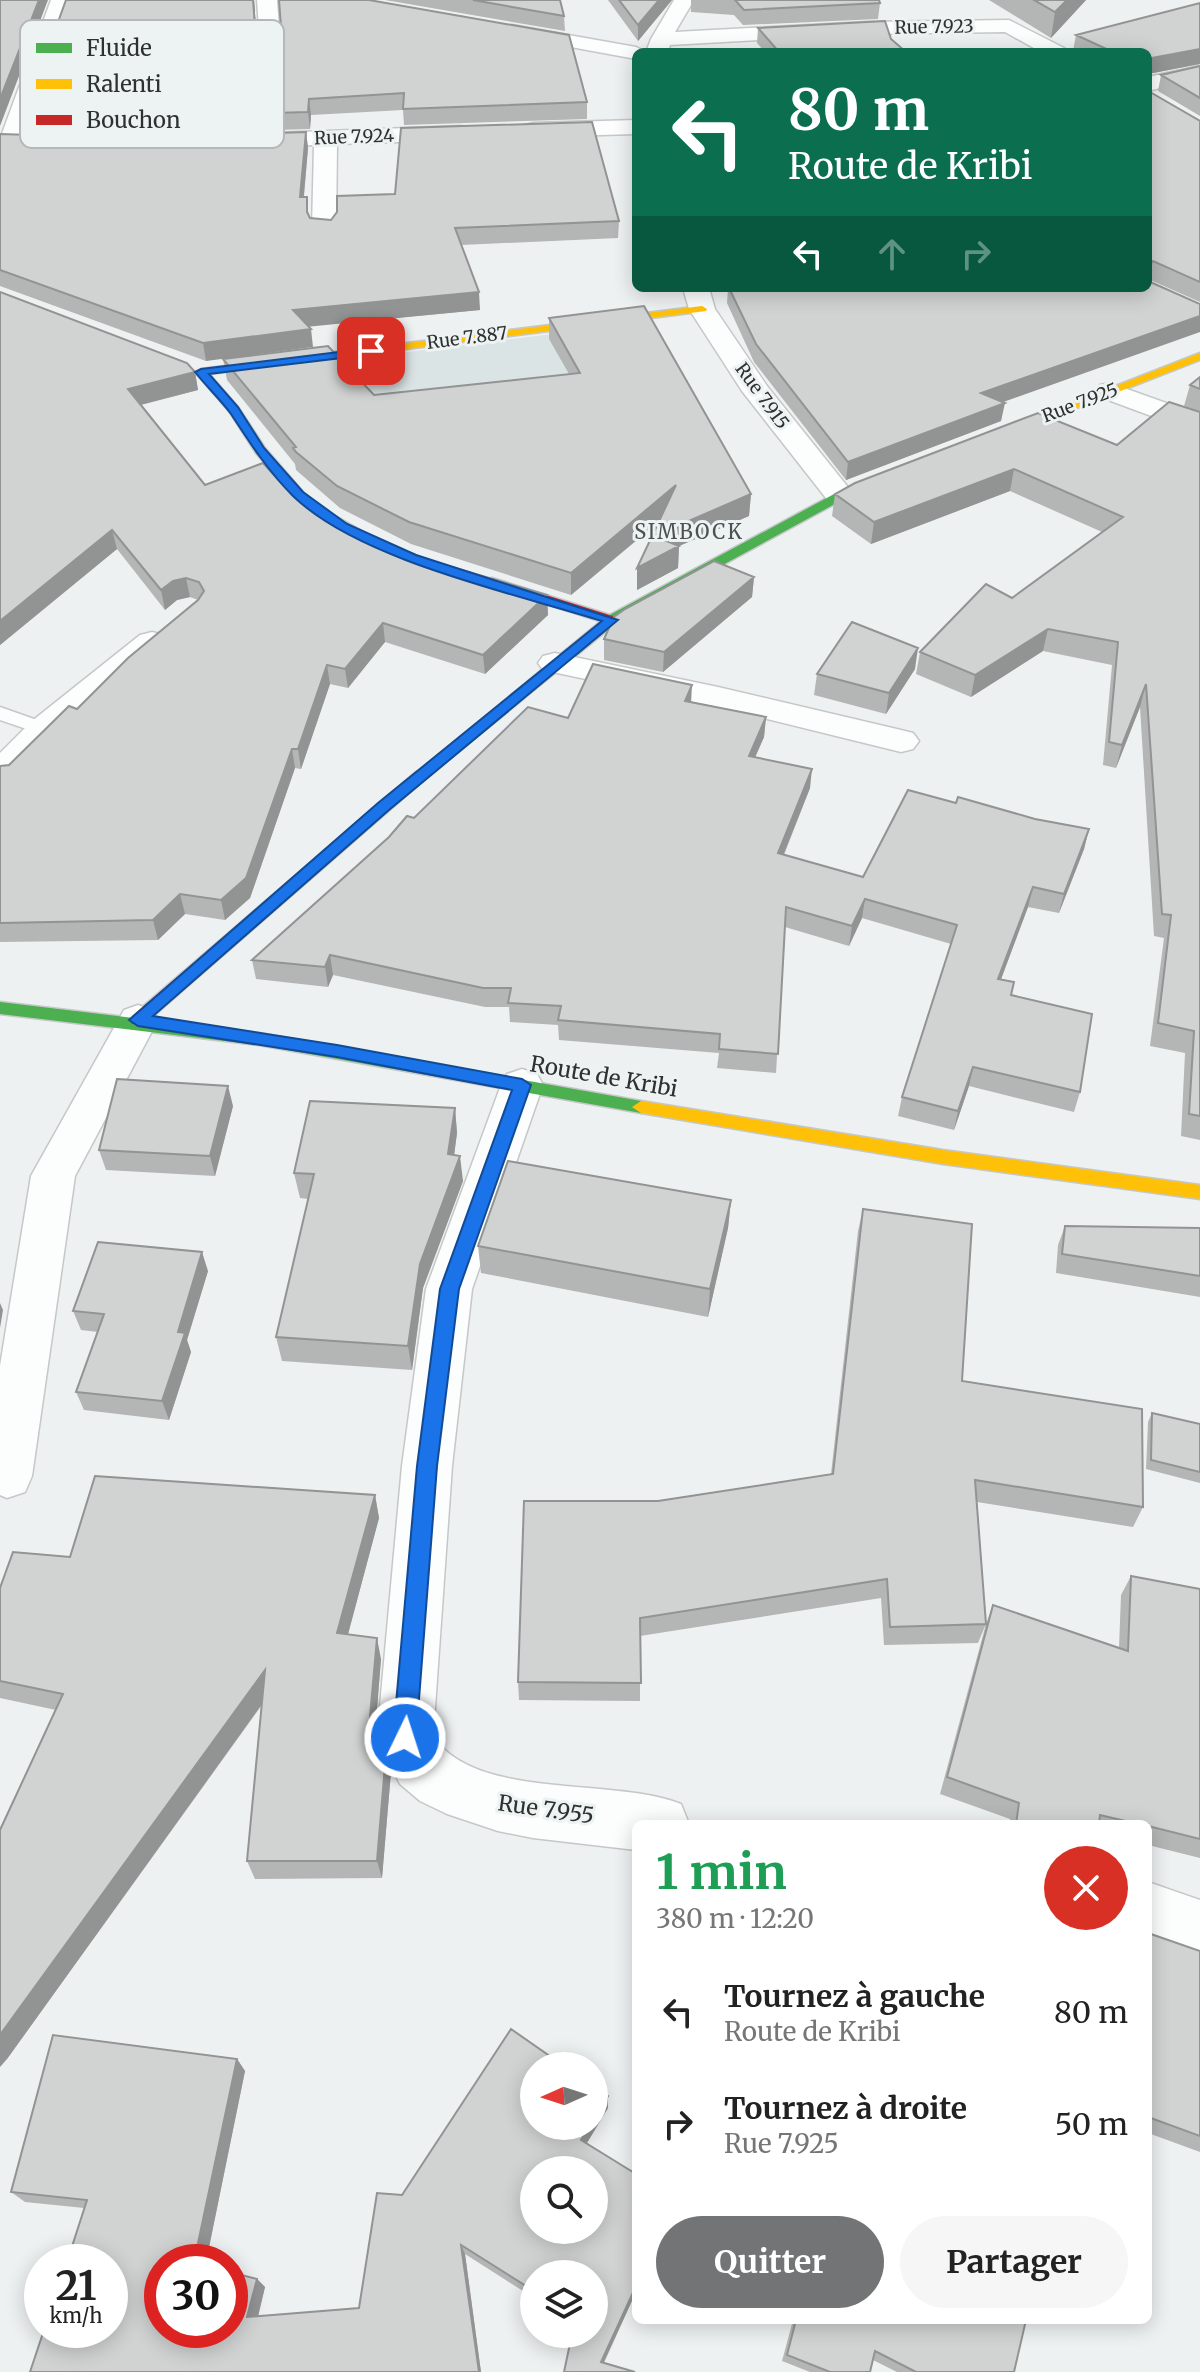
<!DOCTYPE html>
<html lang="fr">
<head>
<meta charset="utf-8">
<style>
  :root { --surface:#fff; --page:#f6f6f6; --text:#222; --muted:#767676; --accent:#727475 }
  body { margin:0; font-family:Merriweather,serif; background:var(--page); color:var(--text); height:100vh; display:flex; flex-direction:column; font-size:30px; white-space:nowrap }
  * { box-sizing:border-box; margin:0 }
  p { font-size:26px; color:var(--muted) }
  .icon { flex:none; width:44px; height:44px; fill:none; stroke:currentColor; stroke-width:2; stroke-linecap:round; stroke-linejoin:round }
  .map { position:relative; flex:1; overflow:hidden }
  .details { position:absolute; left:632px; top:1820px; width:520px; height:504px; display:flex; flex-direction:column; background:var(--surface); border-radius:12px; box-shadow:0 4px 20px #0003 }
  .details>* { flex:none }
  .top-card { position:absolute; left:632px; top:48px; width:520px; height:244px; border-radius:12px; box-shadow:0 4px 20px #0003; background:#0b6e4f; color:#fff; overflow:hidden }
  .needle { width:52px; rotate:267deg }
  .buttons { position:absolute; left:520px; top:2052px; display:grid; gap:16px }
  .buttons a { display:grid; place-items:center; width:88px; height:88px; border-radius:50%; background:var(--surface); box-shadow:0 4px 20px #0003; font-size:40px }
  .speed { position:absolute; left:24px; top:2244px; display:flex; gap:16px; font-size:40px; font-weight:700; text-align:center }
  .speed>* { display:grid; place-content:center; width:104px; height:104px; border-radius:50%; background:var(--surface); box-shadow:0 4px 20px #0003; line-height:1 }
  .speed small { font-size:20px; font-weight:400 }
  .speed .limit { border:12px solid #d22; background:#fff; color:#111 }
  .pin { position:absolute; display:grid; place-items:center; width:68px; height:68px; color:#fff; margin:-34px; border-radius:16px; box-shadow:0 4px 12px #0006 }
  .me { position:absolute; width:88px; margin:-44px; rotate:4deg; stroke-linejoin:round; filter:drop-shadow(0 0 6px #0008) }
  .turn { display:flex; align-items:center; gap:28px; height:168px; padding:0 24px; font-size:36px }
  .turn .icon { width:104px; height:104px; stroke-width:2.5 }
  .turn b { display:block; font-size:56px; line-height:68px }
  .lanes { display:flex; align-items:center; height:76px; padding:0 24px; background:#0003; justify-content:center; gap:40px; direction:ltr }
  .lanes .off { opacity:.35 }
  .round { display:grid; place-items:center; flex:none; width:84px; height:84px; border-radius:42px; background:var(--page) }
  .headline { display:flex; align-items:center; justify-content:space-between; height:136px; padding:0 24px }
  h1 { font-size:48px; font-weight:700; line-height:60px; color:#1e9e55 }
  .cta { display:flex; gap:16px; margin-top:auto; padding:16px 24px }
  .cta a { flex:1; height:92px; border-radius:48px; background:var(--accent); color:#fff; font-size:32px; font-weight:700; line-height:92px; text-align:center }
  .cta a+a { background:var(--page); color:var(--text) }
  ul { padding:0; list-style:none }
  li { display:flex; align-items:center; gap:24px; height:112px; padding:0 24px }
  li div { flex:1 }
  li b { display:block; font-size:30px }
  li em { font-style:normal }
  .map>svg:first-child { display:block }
</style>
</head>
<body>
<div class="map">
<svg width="1200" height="2372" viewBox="0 0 1200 2372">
  <rect width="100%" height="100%" fill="#eef1f2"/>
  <!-- built -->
  <path fill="#dbe4e5" d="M601 328 646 407 372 443 367 357Z"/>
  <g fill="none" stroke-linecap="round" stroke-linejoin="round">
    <!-- lane casing -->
    <g stroke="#c5c7c8" stroke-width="3">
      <path id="lane" d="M0 707 51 725 54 729 44 735 0 720Z"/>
    </g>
    <!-- street casing -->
    <g stroke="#c5c7c8" stroke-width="3">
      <path id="street" d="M51 0H71L22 140 19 145H3L0 139Z
        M257 0H277L280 43 272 133 461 126 469 128 472 133 469 138 461 140 337 144 336 229 333 234H315L312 229 314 145 260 147 252 145 249 140 260 43Z
        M674 0H694L675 32 867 22 1009 20 1064 48 1068 52H1041L1005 32 867 34 670 45 668 52H646L651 39Z
        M512 25 636 47 646 52H636V59L505 35 502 31Z
        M1200 66V78L1148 91V77Z
        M636 120V134L533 137 525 135 522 130 525 125 533 123Z
        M683 288H709L715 309 767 386 855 496 851 502 840 505 829 502 742 391 689 309Z
        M1110 383 1200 415V434L1100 397 1096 391 1100 385Z
        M152 632 164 635 169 642 164 649 56 737 13 782 0 785V753L32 721 140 635Z
        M555 653 718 687 901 730 913 733 919 741 913 749 901 752 718 707 543 670 538 663 543 656Z
        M138 1005 152 1010 158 1020 75 1176 32 1476 25 1492 7 1498 0 1495V1366L31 1176 124 1010Z
        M522 1069 537 1074 543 1085 472 1289 452 1466 433 1736C475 1801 615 1777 681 1804L689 1824H636V1850L533 1838 498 1831 447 1814 420 1801 400 1784 377 1738 402 1466 426 1289 501 1085 507 1074Z
        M1148 1882 1200 1900V1960L1148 1940Z"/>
    </g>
    <!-- fast casing -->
    <g stroke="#c5c7c8" stroke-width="3">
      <path id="fast" d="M336 352 340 353V357L209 374 238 407 265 448 303 492 321 508 367 534 369 537 363 541 313 514 295 498 256 453 229 411 195 372 201 369Z
        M886 474 896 477 844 499 616 623 426 778H416L414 775 606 617 836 493Z
        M0 1002 259 1033 641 1101 650 1107 641 1113 259 1045 0 1014Z"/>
    </g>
    <!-- slow casing -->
    <g stroke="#c5c7c8" stroke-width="3">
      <path id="slow" d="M702 306 707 309 706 311 336 358 330 355 336 352Z
        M1200 353V360L995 440 985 437Z
        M641 1101 943 1150 1200 1185V1199L943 1164 641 1113 632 1107Z"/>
    </g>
    <!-- jam casing -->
    <g stroke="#c5c7c8" stroke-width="3">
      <path id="jam" d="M492 578 616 617 618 620 616 623H606L487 585V579Z
        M421 770 426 772V778L144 1024H132L130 1020 132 1016 416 772Z"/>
    </g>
    <!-- lane -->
    <use href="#lane" fill="#fcfdfd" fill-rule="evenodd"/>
    <!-- street -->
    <use href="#street" fill="#fcfdfd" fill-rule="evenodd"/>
    <!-- fast -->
    <use href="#fast" fill="#4caf50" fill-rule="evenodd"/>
    <!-- slow -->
    <use href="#slow" fill="#ffc107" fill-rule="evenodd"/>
    <!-- jam -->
    <use href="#jam" fill="#c62828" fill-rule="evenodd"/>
  </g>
  <!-- wall -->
  <path fill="#b4b5b5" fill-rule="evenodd" d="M254 0 257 43 246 131 133 135 28 132 24 116Z
    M385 0H560L564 16 565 31Z
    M608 0H672L638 41Z
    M691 0H879L880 3 878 19 743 25 734 15 691 12Z
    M989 0H1086L1051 38Z
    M1200 3V64L1148 74 1150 92 1200 121V302L1148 279V52H1076L1073 51 1076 35Z
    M281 27 587 102V119L404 125 403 110 311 115 310 129 275 130 273 113Z
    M758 28 891 39 906 52H765L757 43Z
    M1200 66V116L1158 91 1161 75Z
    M306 132 308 148 304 197 310 218 331 220 619 221 618 238 461 245 480 310 308 326 206 361 0 286V134L130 138Z
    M728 288H1148L1003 402 1001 421 846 480 754 362 727 303Z
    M0 292 195 372 198 390 141 405 205 485 284 486 315 508 350 528 428 560 547 595 548 615 485 674 385 642 348 688 330 684 301 769 295 768 250 898 225 920 185 914 158 940 0 942V766L9 765 77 709 198 600 190 597 177 600 165 610 117 549 0 645Z
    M549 318 751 494 749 516 679 546 678 568 637 590 660 521 571 595 411 544 340 508 296 470 295 464 227 380 223 359 374 395 569 374 549 339Z
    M1200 377V412L1184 406 1190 385Z
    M1200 412V1140L1181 1136 1185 1053 1150 1046 1164 938 1154 936 1140 707 1116 768 1103 765 1112 665 1043 651 971 697 916 674 920 652 1012 598 1102 532 1010 491 871 544 832 516 835 494 1117 445Z
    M754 577 752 597 663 672 604 660V639Z
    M915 669 886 714 814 695 817 674Z
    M691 702 766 717 764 737 755 757 810 788 784 855 863 877 956 803 1089 829 1084 849 1059 913 1028 907 1001 979 1080 1092 1074 1112 969 1086 954 1130 898 1116 902 1097 951 944 862 918 849 946 785 927 776 1073 717 1068 719 1053 559 1040 558 1025 510 1022 509 1007H485L333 975 328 987 256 979 252 960 414 818 568 718Z
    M233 1106 215 1176 106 1170 99 1150Z
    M455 1108 457 1133 454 1155 463 1181 423 1288 412 1370 282 1361 276 1337 308 1199 300 1198 294 1173Z
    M731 1200 728 1228 708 1317 481 1273 478 1246Z
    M863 1209 962 1381 1143 1507 1133 1527 977 1502 986 1624 978 1643 884 1645 881 1598 640 1636V1701L519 1700 518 1682 658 1501 831 1474 858 1231Z
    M1065 1226 1200 1228V1297L1056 1273 1058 1245Z
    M208 1271 187 1340 191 1352 169 1420 84 1410 76 1392 98 1332 81 1330 73 1311Z
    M1152 1413 1200 1424V1483L1146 1469 1148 1422Z
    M375 1495 379 1518 348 1634 381 1659 375 1732 391 1772 382 1878 255 1879 247 1861 262 1705 7 2059 56 1710 0 1698V1588L70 1557Z
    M1131 1576 1200 1589V1858L1148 1845V1824H1010V1819L940 1794 986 1624 993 1605 1119 1648 1121 1595Z
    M1148 1933 1200 1951V2152L1148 2133Z
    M511 2029 564 2066H534V2126H594V2087L608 2096V2108L587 2143 636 2174V2292L604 2363 635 2372H564L572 2334H594V2274H534V2298L465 2254 481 2372H30L44 2330H110V2262H67L84 2208 25 2202 11 2192 53 2035 237 2059 245 2071 206 2262H162V2330H230V2272L257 2279 265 2287 258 2316 359 2308 377 2193 402 2195ZM534 2170H594V2230H534Z
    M793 2320H1026L1014 2372H897L873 2360 870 2372H810L782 2361Z"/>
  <!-- shaded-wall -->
  <path fill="#929393" d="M39 0H48L0 126V99Z
    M253 0H254L257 43 246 131 244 114Z
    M659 0H672L638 41V25Z
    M1067 0H1086L1051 38 1055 12Z
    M1200 49V64L1148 74 1151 58Z
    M309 99 311 115 310 129 308 112Z
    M306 132 308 148 302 215 300 197Z
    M1153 261 1149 278 1148 279 1150 262Z
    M479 292 480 310 295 328 293 310Z
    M1200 316V332L978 411 981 393Z
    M311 329 313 347 206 361 203 343Z
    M195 372 198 390 132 407 128 389Z
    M1005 403 1001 421 846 480 848 462Z
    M1014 469 1010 491 871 544 874 522Z
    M676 485V507L571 595V573Z
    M751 494 749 516 679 546 678 568 637 590V568L654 536Z
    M112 530 117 549 0 645V621Z
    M754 577 752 597 663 672 664 652Z
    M186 578 190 597 177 600 165 610 161 590 173 581Z
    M547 595 548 615 485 674 483 655Z
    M383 623 385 642 348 688 345 669Z
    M1048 629 1043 651 971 697 975 675Z
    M918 648 915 669 886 714 889 693Z
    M327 665 330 684 301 769 298 749Z
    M1146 684 1140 707 1116 768 1122 745Z
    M692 685 691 704 685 701Z
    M766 717 764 737 747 776 749 756Z
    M292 749 295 768 250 898 225 920 221 900Z
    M812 769 810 788 776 873 778 853Z
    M1089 829 1084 849 1059 913 1064 894Z
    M1033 887 1028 907 994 998 998 979Z
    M180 894 185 914 158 940 153 920Z
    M865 899 862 918 849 946 852 926Z
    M330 955 333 975 328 987 325 967Z
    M973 1067 969 1086 954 1130 958 1111Z
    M228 1086 233 1106 215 1176 210 1156Z
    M455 1108 457 1133 451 1179 448 1154Z
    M460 1156 463 1181 423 1288 412 1370 408 1346 420 1264Z
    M731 1200 728 1228 708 1317 710 1289Z
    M202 1252 208 1271 187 1340 191 1352 169 1420 162 1401 178 1332Z
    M0 1303 3 1310 0 1328Z
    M375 1495 379 1518 343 1653 337 1633Z
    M377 1638 381 1659 374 1747 369 1728Z
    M265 1670 272 1690 7 2059 0 2067V2035Z
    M386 1753 391 1772 382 1878 377 1861Z
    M237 2059 245 2071 206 2262H194Z
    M608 2096V2108L582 2151 581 2140 590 2126H594V2119Z
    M461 2245 465 2254 481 2372H479Z
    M257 2279 265 2287 256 2325 247 2317Z
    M636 2286V2292L601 2368V2362Z"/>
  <!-- building -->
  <path fill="#d1d2d2" stroke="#929393" stroke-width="2" fill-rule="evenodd" d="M0 0H39L0 99Z
    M66 0H253L255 27 244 114 130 118 24 116Z
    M279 0H369L569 35 587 102 403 109 404 93 309 99 308 112 273 113 281 27Z
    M473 0H560L564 16Z
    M619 0H659L638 25Z
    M735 0H879L880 3 744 10Z
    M1034 0H1067L1055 12Z
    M1200 3V49L1151 58 1148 68V52H1113L1076 35Z
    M885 21 891 39 906 52H779L758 28Z
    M1200 66V98L1161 75Z
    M1148 74 1150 92 1200 121V282L1153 261 1150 262 1149 268H1148Z
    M592 122 619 221 455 228 479 292 293 310 311 329 203 343 0 270V134L130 138 306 132 300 197H307V212L310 218 331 220 337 212V196L395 194 401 128Z
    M1148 281 1200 304V316L981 393 1005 403 848 462 756 344 729 288H1148Z
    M0 292 187 363 195 372 128 389 205 485 263 463 284 486 315 508 350 528 428 560 547 595 483 655 383 623 345 669 327 665 298 749H292L246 878 221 900 180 894 153 920 0 923V766L9 765 69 706 77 709 128 658 198 600 204 591 199 582 186 578 173 581 161 590 112 530 0 621Z
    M644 306 751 494 654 536 679 546 637 568 676 485 571 573 409 522 337 486 296 452 293 448 296 447 223 359 328 346 374 395 580 373 549 318Z
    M1200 377V389L1190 385Z
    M1169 402 1200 412V1116L1189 1114 1194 1031 1158 1023 1171 915 1162 914 1146 684 1122 745 1109 742 1118 642 1048 629 975 675 920 652 986 584 1012 598 1123 517 1014 469 874 522 835 494 855 483 1038 413 1117 445Z
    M714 561 754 577 664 652 604 639 614 617 625 609Z
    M852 622 918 648 889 693 817 674Z
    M593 664 692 685 685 701 766 717 749 756 812 769 778 853 863 877 908 790 956 803 958 797 1035 819 1089 829 1064 894 1033 887 998 979 1014 982 1011 995 1092 1014 1080 1092 973 1067 958 1111 902 1097 957 925 865 899 852 926 786 907 778 1054 719 1049 720 1034 558 1020 561 1006 508 1003 511 988H483L330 955 325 967 252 960 389 837 407 816 414 818 528 707 568 718Z
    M117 1079 228 1086 210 1156 99 1150Z
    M310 1101 455 1108 448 1154 460 1156 420 1264 408 1346 276 1337 314 1174 294 1173Z
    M508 1161 731 1200 710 1289 478 1246Z
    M863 1209 972 1224 962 1381 1142 1409 1143 1507 975 1480 986 1624 890 1627 887 1579 640 1618 641 1683 518 1682 524 1501H658L833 1474Z
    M1065 1226 1200 1228V1276L1062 1254Z
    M98 1242 202 1252 178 1332 185 1333 162 1401 76 1392 104 1314 73 1311Z
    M1152 1413 1200 1424V1472L1151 1460Z
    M95 1476 375 1495 337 1633 377 1638 369 1728 374 1729 386 1753 377 1861H247L265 1670 0 2035V1830L63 1694 0 1681V1588L13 1552 70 1557Z
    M1131 1576 1200 1589V1839L1148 1826V1824H1138L1100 1815 1099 1824H1016L1019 1803 947 1777 993 1605 1128 1651Z
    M1148 1933 1200 1951V2136L1148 2117Z
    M511 2029 564 2066H534V2126H590L581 2140 636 2174V2286L601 2362 635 2372H564L572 2334H594V2274H534V2291L461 2245 479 2372H30L44 2330H110V2262H67L87 2200 11 2192 53 2035 237 2059 194 2262H162V2330H230V2272L257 2279 247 2317 359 2308 377 2193 402 2195ZM534 2170H594V2230H534Z
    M594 2087 608 2096 594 2119Z
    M796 2320H1026L1014 2372H916L875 2351 870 2372H830L787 2355Z"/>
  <!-- route -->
  <path fill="#1a73e8" stroke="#114b97" stroke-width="2" d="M371 348 377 351 375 354 209 374 238 407 264 448 303 492 347 524 416 555 618 620 389 810 153 1016 337 1045 522 1079 531 1085 459 1289 437 1466 416 1738 413 1746 405 1749 397 1746 393 1738 417 1466 440 1289 512 1090 337 1057 138 1026 129 1020 378 803 602 621C513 593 359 560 293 496 268 471 250 443 231 414 220 399 206 386 195 372L201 369Z"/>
  <g text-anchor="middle" stroke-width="6" stroke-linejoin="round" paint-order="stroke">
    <!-- far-street labels -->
    <g font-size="18" fill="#2f3131" stroke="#edf2f3">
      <text transform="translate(934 27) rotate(-1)" y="6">Rue 7.923</text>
      <text transform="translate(354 137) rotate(-2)" y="6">Rue 7.924</text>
      <text transform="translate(467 338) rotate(-7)" y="6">Rue 7.887</text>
      <text transform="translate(762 396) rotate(54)" y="6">Rue 7.915</text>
      <text transform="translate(1080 403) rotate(-21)" y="6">Rue 7.925</text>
    </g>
    <!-- far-neighbourhood labels -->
    <g font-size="20" letter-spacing="2" fill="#4c5151" stroke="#edf2f3">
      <text x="689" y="539">SIMBOCK</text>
    </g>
    <!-- street labels -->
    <g font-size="22" fill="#2f3131" stroke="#edf2f3">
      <text transform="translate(604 1076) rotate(10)" y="8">Route de Kribi</text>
      <text transform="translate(546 1809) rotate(8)" y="8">Rue 7.955</text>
    </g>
  </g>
  <!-- legend -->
  <rect x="20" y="20" width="264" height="128" rx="12" fill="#edf2f3" stroke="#b4b8b9" stroke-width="2"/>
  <rect x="36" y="43" width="36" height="10" fill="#4caf50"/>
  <rect x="36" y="79" width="36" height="10" fill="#ffc107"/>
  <rect x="36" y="115" width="36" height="10" fill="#c62828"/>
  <g font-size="22" fill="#2f3131">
    <text x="86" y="56">Fluide</text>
    <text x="86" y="92">Ralenti</text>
    <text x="86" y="128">Bouchon</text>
  </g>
</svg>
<div class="buttons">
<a><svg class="needle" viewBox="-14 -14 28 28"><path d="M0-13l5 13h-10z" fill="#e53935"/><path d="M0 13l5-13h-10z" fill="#767676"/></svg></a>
<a><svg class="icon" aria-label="search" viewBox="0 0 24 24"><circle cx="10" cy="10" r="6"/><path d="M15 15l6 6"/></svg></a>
<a><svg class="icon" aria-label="layers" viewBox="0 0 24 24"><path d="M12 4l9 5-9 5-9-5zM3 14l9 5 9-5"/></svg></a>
</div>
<div class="speed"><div>21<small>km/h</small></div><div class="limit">30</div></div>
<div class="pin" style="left:371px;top:351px;background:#d93025"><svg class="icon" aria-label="arrive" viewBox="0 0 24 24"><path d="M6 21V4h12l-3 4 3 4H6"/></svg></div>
<svg class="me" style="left:405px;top:1738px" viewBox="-20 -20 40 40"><circle r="17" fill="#1a73e8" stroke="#fff" stroke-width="3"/><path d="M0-11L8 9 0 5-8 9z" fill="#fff"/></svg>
<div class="top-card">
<div class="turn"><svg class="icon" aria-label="left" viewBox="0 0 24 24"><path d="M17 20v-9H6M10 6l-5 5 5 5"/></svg><div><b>80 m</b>Route de Kribi</div></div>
<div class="lanes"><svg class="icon" aria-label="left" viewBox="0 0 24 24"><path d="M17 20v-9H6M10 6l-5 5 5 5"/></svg><svg class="icon off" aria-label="ahead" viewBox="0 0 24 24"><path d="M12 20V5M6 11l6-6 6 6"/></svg><svg class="icon off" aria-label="right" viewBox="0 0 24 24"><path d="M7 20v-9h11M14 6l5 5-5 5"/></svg></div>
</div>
<section class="details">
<div class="headline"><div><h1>1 min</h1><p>380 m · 12:20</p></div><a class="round" style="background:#d93025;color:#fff"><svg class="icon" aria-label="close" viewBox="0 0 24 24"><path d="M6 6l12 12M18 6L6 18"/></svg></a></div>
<ul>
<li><svg class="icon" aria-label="left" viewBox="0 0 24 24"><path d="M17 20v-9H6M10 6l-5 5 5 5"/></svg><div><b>Tournez à gauche</b><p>Route de Kribi</p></div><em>80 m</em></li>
<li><svg class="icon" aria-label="right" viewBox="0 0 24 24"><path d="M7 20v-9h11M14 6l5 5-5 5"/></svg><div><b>Tournez à droite</b><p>Rue 7.925</p></div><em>50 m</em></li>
</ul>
<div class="cta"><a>Quitter</a><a>Partager</a></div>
</section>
</div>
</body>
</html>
